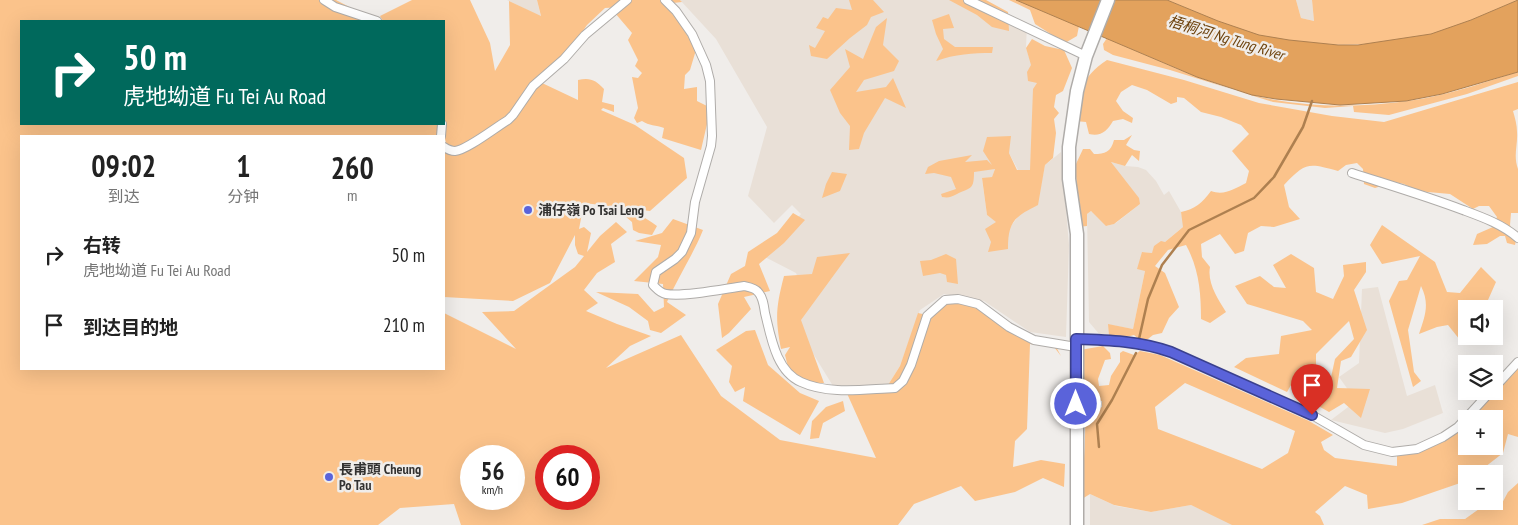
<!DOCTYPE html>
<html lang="zh">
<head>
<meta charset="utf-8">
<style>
  :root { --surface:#fff; --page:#f2f2f2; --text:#222; --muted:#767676 }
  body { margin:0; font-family:"PT Sans Narrow","Noto Sans SC",sans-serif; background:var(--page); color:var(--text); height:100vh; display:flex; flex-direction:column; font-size:19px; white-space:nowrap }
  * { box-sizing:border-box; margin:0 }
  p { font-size:16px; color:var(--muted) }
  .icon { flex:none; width:28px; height:28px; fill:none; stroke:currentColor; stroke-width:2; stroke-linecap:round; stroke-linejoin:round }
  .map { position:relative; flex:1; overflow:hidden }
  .drawer { position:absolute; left:20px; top:135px; width:425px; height:235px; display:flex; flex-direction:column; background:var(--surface); border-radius:0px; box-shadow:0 5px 20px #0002 }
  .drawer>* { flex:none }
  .banner { position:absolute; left:20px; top:20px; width:425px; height:105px; border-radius:0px; box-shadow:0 5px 20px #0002; background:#00695c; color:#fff; overflow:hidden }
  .fabs { position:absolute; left:1458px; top:300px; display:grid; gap:10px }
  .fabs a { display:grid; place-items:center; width:45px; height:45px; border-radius:0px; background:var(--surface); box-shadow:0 5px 20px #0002; font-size:25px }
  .speed { position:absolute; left:460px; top:445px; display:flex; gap:10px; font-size:25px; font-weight:700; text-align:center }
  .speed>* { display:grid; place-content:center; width:65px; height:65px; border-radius:50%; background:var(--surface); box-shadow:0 5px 20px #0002; line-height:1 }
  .speed small { font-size:12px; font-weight:400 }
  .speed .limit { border:8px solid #d22; background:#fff; color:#111 }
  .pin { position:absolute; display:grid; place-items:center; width:42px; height:42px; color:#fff; margin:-51px -21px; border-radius:50% 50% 50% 0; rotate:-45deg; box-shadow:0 0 5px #0007 }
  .pin .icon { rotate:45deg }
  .me { position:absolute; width:55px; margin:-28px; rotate:0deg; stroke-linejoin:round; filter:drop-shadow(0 0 4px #0008) }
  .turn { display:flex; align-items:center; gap:18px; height:105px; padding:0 20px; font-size:22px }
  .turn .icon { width:65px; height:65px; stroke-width:2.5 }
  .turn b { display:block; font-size:35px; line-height:42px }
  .eta { display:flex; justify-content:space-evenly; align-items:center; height:85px; text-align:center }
  .eta b { font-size:30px; font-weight:700; line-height:35px }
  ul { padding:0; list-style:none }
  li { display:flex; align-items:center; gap:15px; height:70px; padding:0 20px }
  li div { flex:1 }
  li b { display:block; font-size:19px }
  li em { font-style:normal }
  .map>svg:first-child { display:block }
</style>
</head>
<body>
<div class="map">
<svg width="1518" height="525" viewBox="0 0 1518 525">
  <rect width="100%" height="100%" fill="#f0edea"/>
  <!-- built -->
  <path fill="#e9e0d7" d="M507 0H537L541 17Z
    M680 0H979L1027 23 1026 48 1037 82 1033 170H1018L1009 153 995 169 992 177 982 179 987 215 1008 230 1020 214 1037 205 1045 165 1061 152 1069 245 1066 337 1030 332 984 301 944 294 920 310 900 366 888 385 833 386 787 311 802 288 796 273 763 256 801 214 792 205 774 223 748 196 767 127 716 39Z
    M1296 0H1312L1314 21 1301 18Z
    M1111 162 1125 166 1138 167 1146 170 1156 181 1164 195 1169 191 1181 212 1184 226 1152 253 1143 252 1145 271 1133 329 1111 325 1109 335H1100L1089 322 1087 214 1091 211 1107 226 1116 223 1140 204Z
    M1378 287 1407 396 1435 385 1443 413 1403 429 1385 433 1331 420 1356 401 1339 377 1359 363 1362 289Z
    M1090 494 1116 506 1151 512 1191 505 1235 525H1090Z"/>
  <!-- green -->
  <path fill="#fbc38b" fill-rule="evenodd" d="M0 0H336L376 21H21V124H444V21H383L380 16 412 0H470L490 43 495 71 510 45 509 1 541 16 537 0H680L682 2 664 4 680 23 696 50 690 70 685 75 684 89 697 87V101L709 107 707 124 701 150 662 138 664 128C656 125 649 126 642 121L637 123 634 118 638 108 632 77 638 78 642 73 635 66 638 60 628 40 632 33 615 13 622 7 605 8 587 25 564 59 542 83 578 100V80C590 77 596 80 604 89L602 102 614 105V112L603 108 601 110 635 125 684 158 687 178 650 211 584 203 579 229 584 227 591 233 587 252 600 236 616 222 627 232 611 244 615 262 597 273 584 290 598 303 586 311 617 324 651 336 630 346 606 368 681 335 721 396 780 440 876 458 845 389 888 385 900 366 918 313 927 315 949 299 976 304 1033 342 1055 345 1061 356 1054 347 1030 344 1027 429 1015 441 1013 467 1041 460 1065 464 1064 487 1043 478 1015 492 975 501 961 486 914 504 898 525H461L454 504 400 508 378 525H0ZM442 129 448 149 444 145V297L513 301 550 283 575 235V245L578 254 584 256 575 267 514 311 482 312 516 349 444 313V369H21V136H441ZM471 456H514V499H471ZM546 456H589V499H546Z
    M849 0H873L884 12 871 17 867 25 850 38 827 59 811 56 809 45 815 48 825 31 816 28 823 17 828 19 836 8 852 10Z
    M949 0H986L1008 12 1009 31 992 27 977 15Z
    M1009 0H1016L1079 26 1077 36 1065 43 1035 24 1030 10Z
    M1167 0H1296L1301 18 1314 21 1312 0H1518C1490 12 1462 25 1433 34 1385 48 1308 48 1260 36 1228 27 1197 12 1167 0Z
    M949 14 954 28 943 29 944 39 955 47H993L992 53C973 53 955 54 936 61L943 49 936 34 932 20Z
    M887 18 883 45 899 61 894 71 864 80 856 92 886 87 893 78 906 108 885 98 864 133 859 149 849 150 850 126 840 113 830 90 850 67 845 49 863 59 876 27Z
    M1107 38C1155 59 1202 82 1252 95 1308 109 1371 108 1426 98 1457 92 1488 81 1518 72V76L1467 94 1389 115 1354 112 1353 106 1325 108 1273 102 1170 70 1113 55 1104 50 1103 44Z
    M1032 39 1045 46 1064 50 1072 68 1063 91 1056 95 1054 107 1059 113 1054 119 1056 133 1053 158 1045 165 1038 205C1014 217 1008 222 1008 249L988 252 991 242 985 229 996 222 987 215 982 178 992 177 995 169 974 172C974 190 971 187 957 194 951 197 949 198 942 197L941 194 956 189 951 177 934 173 925 174 928 167 939 161 972 155 965 162 987 160 992 165 983 151 987 137 1011 136 1009 153 1017 170H1030L1033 89 1037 83 1028 81 1027 72 1031 65 1026 48Z
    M1107 60 1184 80 1259 103 1332 116 1384 122 1518 82V109L1513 111C1515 118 1517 125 1517 132 1518 145 1513 155 1518 169V213H1511L1510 225 1516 240 1515 245 1507 243 1505 236H1500L1487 244 1473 245 1477 234 1493 227 1497 217 1489 206H1479L1473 209 1450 194 1417 191 1404 184 1394 182 1375 188 1364 184 1363 169 1357 163 1346 165 1338 171C1308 163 1306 162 1284 185L1289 207 1300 219 1274 227 1261 226 1248 233 1244 251 1235 254 1220 234 1201 244 1202 257 1210 267C1207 283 1218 299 1226 312L1210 323 1201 319C1201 292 1199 269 1186 245L1168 250 1155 266 1165 273 1179 307 1169 318 1162 333 1153 335 1143 343 1134 335 1118 339 1109 335 1108 324 1133 329 1145 271 1137 269 1142 252 1152 253 1154 246 1161 241 1165 242 1183 227 1181 212C1195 209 1202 203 1211 191 1224 196 1234 189 1246 183L1249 171 1232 151 1249 134 1241 125 1221 117 1201 112 1184 98 1177 97V102L1171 104 1147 90 1132 85 1121 92 1116 101 1123 111 1133 118 1132 123 1123 119 1113 121C1107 131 1101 137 1089 134L1086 122 1075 121C1081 91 1080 78 1107 60Z
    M1132 135 1126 145 1134 150 1140 151 1139 161 1132 155 1125 166 1111 162 1139 198 1140 204 1114 224 1106 226 1091 211 1087 214V226L1078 227V198L1075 166 1083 149H1090L1094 154C1105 154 1111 152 1114 140H1124Z
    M832 172 847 174 840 191 822 198 826 184Z
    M614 209C630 209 644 216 657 226L652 235 639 233 633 230 632 222 626 217 615 214Z
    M793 213 805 220 784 243 759 264 770 291 744 297 751 309 729 333 722 338 718 304 731 274 745 266 748 252 777 233Z
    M673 219 703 230C693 255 678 277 667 302L686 315 661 333 650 330 648 321 629 307 596 292 638 294 654 312 664 307 663 284 634 281 658 257 661 245 635 241 662 233Z
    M1382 225 1435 262 1447 292 1460 293 1481 267 1496 282 1484 309H1466V336H1470L1464 345 1448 325 1437 327 1419 334C1425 316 1430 304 1421 286L1408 330 1414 372 1421 381 1413 387 1389 301 1399 281 1407 280 1420 256 1382 264 1370 245Z
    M850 253 801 320 824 383H792L785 355 790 347 781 349C775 318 776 307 784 276L812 274 817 257Z
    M946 254 956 259 958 284 947 282 946 275 940 273 923 276 920 261 931 260Z
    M1291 254 1314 268 1316 292 1333 299 1344 276 1343 265 1366 262V272L1354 290 1367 330 1351 357 1341 361 1337 388 1370 389 1361 418 1344 403 1329 412 1306 399 1330 382 1335 359 1354 339 1349 321 1316 354V378H1295L1287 392 1234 367 1246 358 1279 354 1281 336 1312 330 1303 321 1247 304 1235 286 1260 276 1274 287 1286 288 1273 265Z
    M755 330 768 365 800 393 819 401 800 435 743 401 745 387 735 392 729 382 732 366 716 350 746 331Z
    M1103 346 1110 353 1111 359 1105 360 1098 379 1099 386 1109 385 1111 376 1120 362V353L1123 351 1134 355 1140 351 1160 355 1309 421 1333 435 1321 442 1324 450 1335 458 1397 466V452L1417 451 1453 435 1466 420V446H1494V419H1468L1518 363V437L1508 434 1503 453 1476 474H1466V481L1402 503 1368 509 1367 495 1345 486 1315 512 1320 516 1324 525H1232L1191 505 1151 512 1114 505 1090 494 1082 499C1082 473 1086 448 1085 422L1093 412 1102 407V401L1093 399 1081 392 1080 350ZM1185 383 1295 431 1288 453 1262 469 1158 429 1155 407Z
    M843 401 845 411 823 423 819 438 810 439 812 421 826 407Z
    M1518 483V525H1422L1440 519H1465L1479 509H1499L1508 492Z"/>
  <!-- water -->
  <path fill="#e3a25d" stroke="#ae8050" d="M1016 0H1167L1218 21 1259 35 1289 40 1338 45H1358L1431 34 1471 20 1518 0V72L1442 94 1406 101 1340 105 1276 99 1252 95 1197 77Z"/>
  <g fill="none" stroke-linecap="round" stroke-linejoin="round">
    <!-- stream -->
    <path stroke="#ae8050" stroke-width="2.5" d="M1139 339 1148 299 1162 265 1189 230 1254 198 1274 177 1303 127 1312 101
      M1099 447 1097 424 1112 400 1136 353"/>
    <!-- street casing -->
    <g stroke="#afaca9" stroke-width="10">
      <path id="street" d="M324 0 335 7 377 21
        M665 0 676 11 692 34 706 65 710 81 712 136 711 146 695 202 691 233 682 252 675 259 656 272 653 285C657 289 660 293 666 294 685 297 723 289 744 286 749 287 755 288 758 292 763 297 764 306 765 313 771 337 776 371 801 382 829 395 865 389 895 388L903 381 911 365 927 316 945 300 958 299 978 304 1009 327 1034 340 1076 347
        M968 0 1086 56
        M441 136 442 124
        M444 147C447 149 451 151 455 151 467 150 496 127 508 120L513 115 533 86 564 59 585 35 627 0
        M1352 173C1389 185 1426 196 1463 210 1482 217 1502 224 1518 238
        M1076 339C1108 340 1140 341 1171 352L1312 415 1364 445 1392 452 1417 449 1443 437 1458 427 1491 391
        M1494 388 1518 362"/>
    </g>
    <!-- primary casing -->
    <g stroke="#afaca9" stroke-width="15">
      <path id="primary" d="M1077 525V234L1069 179V147L1077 91 1086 56 1108 0"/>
    </g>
    <!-- street -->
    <use href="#street" stroke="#fff" stroke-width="8"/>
    <!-- primary -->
    <use href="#primary" stroke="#fff" stroke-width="12"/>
  </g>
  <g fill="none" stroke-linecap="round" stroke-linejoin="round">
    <!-- route casing -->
    <g stroke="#3a408e" stroke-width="12">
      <path id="route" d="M1076 404V339C1108 340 1140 341 1171 352L1312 415"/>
    </g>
    <!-- route -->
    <use href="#route" stroke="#5a63da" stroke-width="9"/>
  </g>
  <!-- markers -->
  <g fill="#5a63da" stroke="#f0edea" stroke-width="2">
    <circle cx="528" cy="210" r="5"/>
    <circle cx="329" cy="477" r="5"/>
  </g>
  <g text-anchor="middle" stroke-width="5" stroke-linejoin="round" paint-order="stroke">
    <!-- poi labels -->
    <g font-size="14" font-weight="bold" fill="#333231" stroke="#f0edea" text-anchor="start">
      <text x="538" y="215">浦仔嶺 Po Tsai Leng</text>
      <text x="339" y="474">長甫頭 Cheung<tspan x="339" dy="16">Po Tau</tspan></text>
    </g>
    <!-- water labels -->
    <g font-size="15" font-style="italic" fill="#6e430d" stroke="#f0edea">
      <text transform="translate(1226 38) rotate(17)" y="5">梧桐河 Ng Tung River</text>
    </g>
  </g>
</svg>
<div class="fabs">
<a><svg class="icon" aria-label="sound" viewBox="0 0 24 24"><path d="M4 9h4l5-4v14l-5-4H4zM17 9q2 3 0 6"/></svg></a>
<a><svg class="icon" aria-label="layers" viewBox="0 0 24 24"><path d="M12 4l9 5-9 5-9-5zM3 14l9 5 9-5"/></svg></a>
<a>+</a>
<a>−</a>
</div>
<div class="speed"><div>56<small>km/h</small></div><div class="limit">60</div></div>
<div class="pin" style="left:1312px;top:415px;background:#d93025"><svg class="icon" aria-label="arrive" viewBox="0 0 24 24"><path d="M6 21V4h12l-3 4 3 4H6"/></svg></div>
<svg class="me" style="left:1076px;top:404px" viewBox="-20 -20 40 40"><circle r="17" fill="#5a63da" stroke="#fff" stroke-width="3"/><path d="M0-11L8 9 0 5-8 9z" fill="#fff"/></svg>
<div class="banner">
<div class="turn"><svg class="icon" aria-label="right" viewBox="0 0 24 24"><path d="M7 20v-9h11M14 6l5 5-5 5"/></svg><div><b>50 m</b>虎地坳道 Fu Tei Au Road</div></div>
</div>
<section class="drawer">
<div class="eta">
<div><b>09:02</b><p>到达</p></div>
<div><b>1</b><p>分钟</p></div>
<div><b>260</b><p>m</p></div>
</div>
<ul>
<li><svg class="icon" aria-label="right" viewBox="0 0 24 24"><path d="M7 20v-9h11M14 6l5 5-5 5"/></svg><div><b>右转</b><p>虎地坳道 Fu Tei Au Road</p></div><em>50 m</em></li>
<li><svg class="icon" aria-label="arrive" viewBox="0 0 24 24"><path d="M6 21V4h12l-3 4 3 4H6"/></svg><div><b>到达目的地</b></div><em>210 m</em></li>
</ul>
</section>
</div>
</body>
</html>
